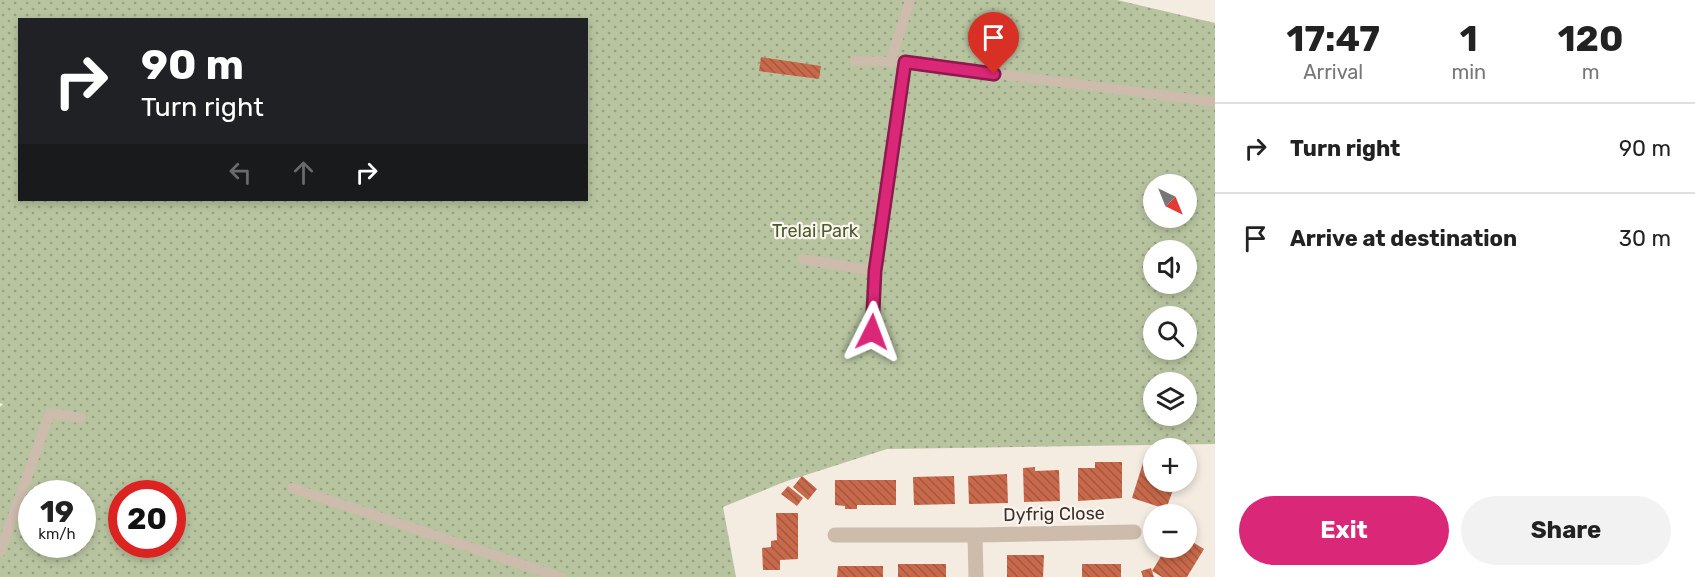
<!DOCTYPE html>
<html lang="en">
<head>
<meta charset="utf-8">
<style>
  :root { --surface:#fff; --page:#f2f2f2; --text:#222; --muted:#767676; --line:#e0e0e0; --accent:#db2777 }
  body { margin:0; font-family:Rubik,sans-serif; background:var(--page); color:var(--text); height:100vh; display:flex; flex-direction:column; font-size:22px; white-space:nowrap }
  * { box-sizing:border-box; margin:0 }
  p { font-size:20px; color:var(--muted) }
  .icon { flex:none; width:33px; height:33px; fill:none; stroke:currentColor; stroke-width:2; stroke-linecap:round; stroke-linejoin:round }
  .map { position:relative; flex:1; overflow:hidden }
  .details { display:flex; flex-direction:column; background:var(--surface); width:480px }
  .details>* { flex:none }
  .hud { position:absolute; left:18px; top:18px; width:570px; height:183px; border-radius:0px; box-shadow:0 3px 9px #0003; background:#202124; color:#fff; overflow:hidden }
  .needle { width:39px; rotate:137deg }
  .buttons { position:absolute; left:1143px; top:174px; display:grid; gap:12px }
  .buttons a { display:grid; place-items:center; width:54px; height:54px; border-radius:50%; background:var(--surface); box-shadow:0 3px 9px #0003; font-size:30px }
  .speed { position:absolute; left:18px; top:480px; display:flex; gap:12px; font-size:30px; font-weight:700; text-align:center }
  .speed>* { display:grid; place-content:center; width:78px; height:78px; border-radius:50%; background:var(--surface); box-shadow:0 3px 9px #0003; line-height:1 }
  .speed small { font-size:15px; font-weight:400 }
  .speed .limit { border:9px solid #d22; background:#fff; color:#111 }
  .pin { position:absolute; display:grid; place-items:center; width:51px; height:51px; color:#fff; margin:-62px -26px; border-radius:50% 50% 50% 0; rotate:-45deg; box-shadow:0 0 6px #0007 }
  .pin .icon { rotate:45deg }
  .me { position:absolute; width:66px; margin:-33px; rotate:3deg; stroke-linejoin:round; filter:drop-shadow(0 0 4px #0008) }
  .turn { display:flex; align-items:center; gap:21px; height:126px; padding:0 24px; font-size:27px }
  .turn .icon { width:78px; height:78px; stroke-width:2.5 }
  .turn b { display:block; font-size:42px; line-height:51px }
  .lanes { display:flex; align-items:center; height:57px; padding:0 24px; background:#0003; justify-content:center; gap:30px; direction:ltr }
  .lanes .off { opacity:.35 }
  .eta { display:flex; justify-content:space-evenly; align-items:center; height:102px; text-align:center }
  .eta b { font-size:36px; font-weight:700; line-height:42px }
  .cta { display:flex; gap:12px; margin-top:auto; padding:12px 24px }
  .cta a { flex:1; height:69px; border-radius:36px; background:var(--accent); color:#fff; font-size:24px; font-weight:700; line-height:69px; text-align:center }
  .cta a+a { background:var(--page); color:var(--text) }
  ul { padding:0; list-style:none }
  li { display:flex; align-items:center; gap:18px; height:90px; padding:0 24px; border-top:2px solid var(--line) }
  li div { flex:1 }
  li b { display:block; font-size:22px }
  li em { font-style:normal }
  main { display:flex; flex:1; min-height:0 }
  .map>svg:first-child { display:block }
</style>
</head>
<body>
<main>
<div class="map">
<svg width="1215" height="577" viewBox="0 0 1215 577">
  <defs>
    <pattern id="park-dots" width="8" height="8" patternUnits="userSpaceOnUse" patternTransform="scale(1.5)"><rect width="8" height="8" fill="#b8c4a0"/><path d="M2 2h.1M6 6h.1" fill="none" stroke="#97a083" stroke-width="1.8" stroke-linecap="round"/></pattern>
    <pattern id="building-back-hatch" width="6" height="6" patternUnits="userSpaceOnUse" patternTransform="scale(1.5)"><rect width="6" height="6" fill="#c8694b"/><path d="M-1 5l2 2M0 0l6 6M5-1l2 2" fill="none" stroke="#a4573f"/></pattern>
  </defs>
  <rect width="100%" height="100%" fill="#f4ebe1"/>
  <!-- park -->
  <path fill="url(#park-dots)" fill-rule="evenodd" d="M0 0H1117L1215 23V444L887 449 784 482 723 507 736 577H0V407L3 404 0 403ZM20 20H586V200H20ZM1154 184H1186V218H1154ZM1154 250H1186V284H1154ZM1154 316H1186V350H1154ZM1154 382H1186V416H1154ZM32 494H82V544H32ZM122 494H172V544H122Z"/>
  <!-- building -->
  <path fill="url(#building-back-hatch)" d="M761 57 821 66 819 79 759 71Z
    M1095 462H1122V498L1078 501V468H1095Z
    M1143 463 1154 466V482H1176L1166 509 1132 498Z
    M1035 467V471L1059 470 1060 501 1024 502 1023 468Z
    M1007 474 1008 503 969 504 968 476Z
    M802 476 817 489 808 500 793 487Z
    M954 476 955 504 914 505 913 477Z
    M835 480H896V505H857V509H845V506L835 505Z
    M788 486 803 498 797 506 781 494Z
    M776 513H798V559L780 560V570H763L762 548 771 547V541L777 540Z
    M1186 538 1204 549 1187 577H1162L1152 571 1166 548H1186Z
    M1007 555H1044L1043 577H1007Z
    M898 564H946V577H898Z
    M1082 564H1121V577H1082Z
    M838 566H883V577H837Z
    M1151 568 1154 577H1143L1141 571Z"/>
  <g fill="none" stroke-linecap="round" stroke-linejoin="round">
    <!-- service -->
    <path stroke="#cdbbac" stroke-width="10" d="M891 60 910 0
      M855 61 905 62 1215 102
      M803 259 875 271
      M872 332 875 271 905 62
      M292 488 560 577
      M0 552 50 413 80 418"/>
    <!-- minor -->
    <path stroke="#cdbbac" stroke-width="15" d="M835 535H975L1134 532
      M975 535 976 577"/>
  </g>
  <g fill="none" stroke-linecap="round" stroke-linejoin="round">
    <!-- route casing -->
    <g stroke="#8e194d" stroke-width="15">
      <path id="route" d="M872 332 875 271 905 62 994 74"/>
    </g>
    <!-- route -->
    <use href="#route" stroke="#db2777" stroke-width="10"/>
  </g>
  <g text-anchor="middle" stroke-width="4.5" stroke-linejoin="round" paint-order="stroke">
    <!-- park labels -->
    <g font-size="18" fill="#4a5a2e" stroke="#fbf5ee">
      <text x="815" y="237">Trelai Park</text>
    </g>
    <!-- street labels -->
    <g font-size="18" fill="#3b302b" stroke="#fbf5ee">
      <text transform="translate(1054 514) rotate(-1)" y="6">Dyfrig Close</text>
    </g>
  </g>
</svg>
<div class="buttons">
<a><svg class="needle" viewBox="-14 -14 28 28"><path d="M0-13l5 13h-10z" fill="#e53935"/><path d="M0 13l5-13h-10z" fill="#767676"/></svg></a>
<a><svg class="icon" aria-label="sound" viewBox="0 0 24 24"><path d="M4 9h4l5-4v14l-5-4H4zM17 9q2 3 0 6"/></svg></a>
<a><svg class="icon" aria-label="search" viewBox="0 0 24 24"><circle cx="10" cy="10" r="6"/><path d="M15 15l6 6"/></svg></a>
<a><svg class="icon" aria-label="layers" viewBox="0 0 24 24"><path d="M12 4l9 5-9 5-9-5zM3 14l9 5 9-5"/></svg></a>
<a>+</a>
<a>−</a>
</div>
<div class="speed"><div>19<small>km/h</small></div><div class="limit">20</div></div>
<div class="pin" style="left:994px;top:74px;background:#d93025"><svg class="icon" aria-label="arrive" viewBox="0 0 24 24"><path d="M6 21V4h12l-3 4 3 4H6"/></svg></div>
<svg class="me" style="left:872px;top:332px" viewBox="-20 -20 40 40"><path d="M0-17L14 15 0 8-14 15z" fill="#db2777" stroke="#fff" stroke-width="4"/></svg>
<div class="hud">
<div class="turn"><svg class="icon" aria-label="right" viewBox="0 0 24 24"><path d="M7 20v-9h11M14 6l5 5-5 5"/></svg><div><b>90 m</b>Turn right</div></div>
<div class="lanes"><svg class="icon off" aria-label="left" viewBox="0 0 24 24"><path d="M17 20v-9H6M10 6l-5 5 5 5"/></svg><svg class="icon off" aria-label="ahead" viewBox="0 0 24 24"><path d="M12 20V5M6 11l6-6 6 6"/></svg><svg class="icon" aria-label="right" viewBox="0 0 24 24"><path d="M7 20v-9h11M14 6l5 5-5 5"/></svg></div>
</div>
</div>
<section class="details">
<div class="eta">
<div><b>17:47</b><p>Arrival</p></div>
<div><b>1</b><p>min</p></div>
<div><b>120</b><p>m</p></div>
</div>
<ul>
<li><svg class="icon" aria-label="right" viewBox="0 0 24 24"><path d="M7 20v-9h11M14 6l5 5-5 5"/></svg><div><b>Turn right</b></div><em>90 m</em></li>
<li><svg class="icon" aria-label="arrive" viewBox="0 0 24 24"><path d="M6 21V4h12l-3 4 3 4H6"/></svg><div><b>Arrive at destination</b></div><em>30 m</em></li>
</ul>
<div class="cta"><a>Exit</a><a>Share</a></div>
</section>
</main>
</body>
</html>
